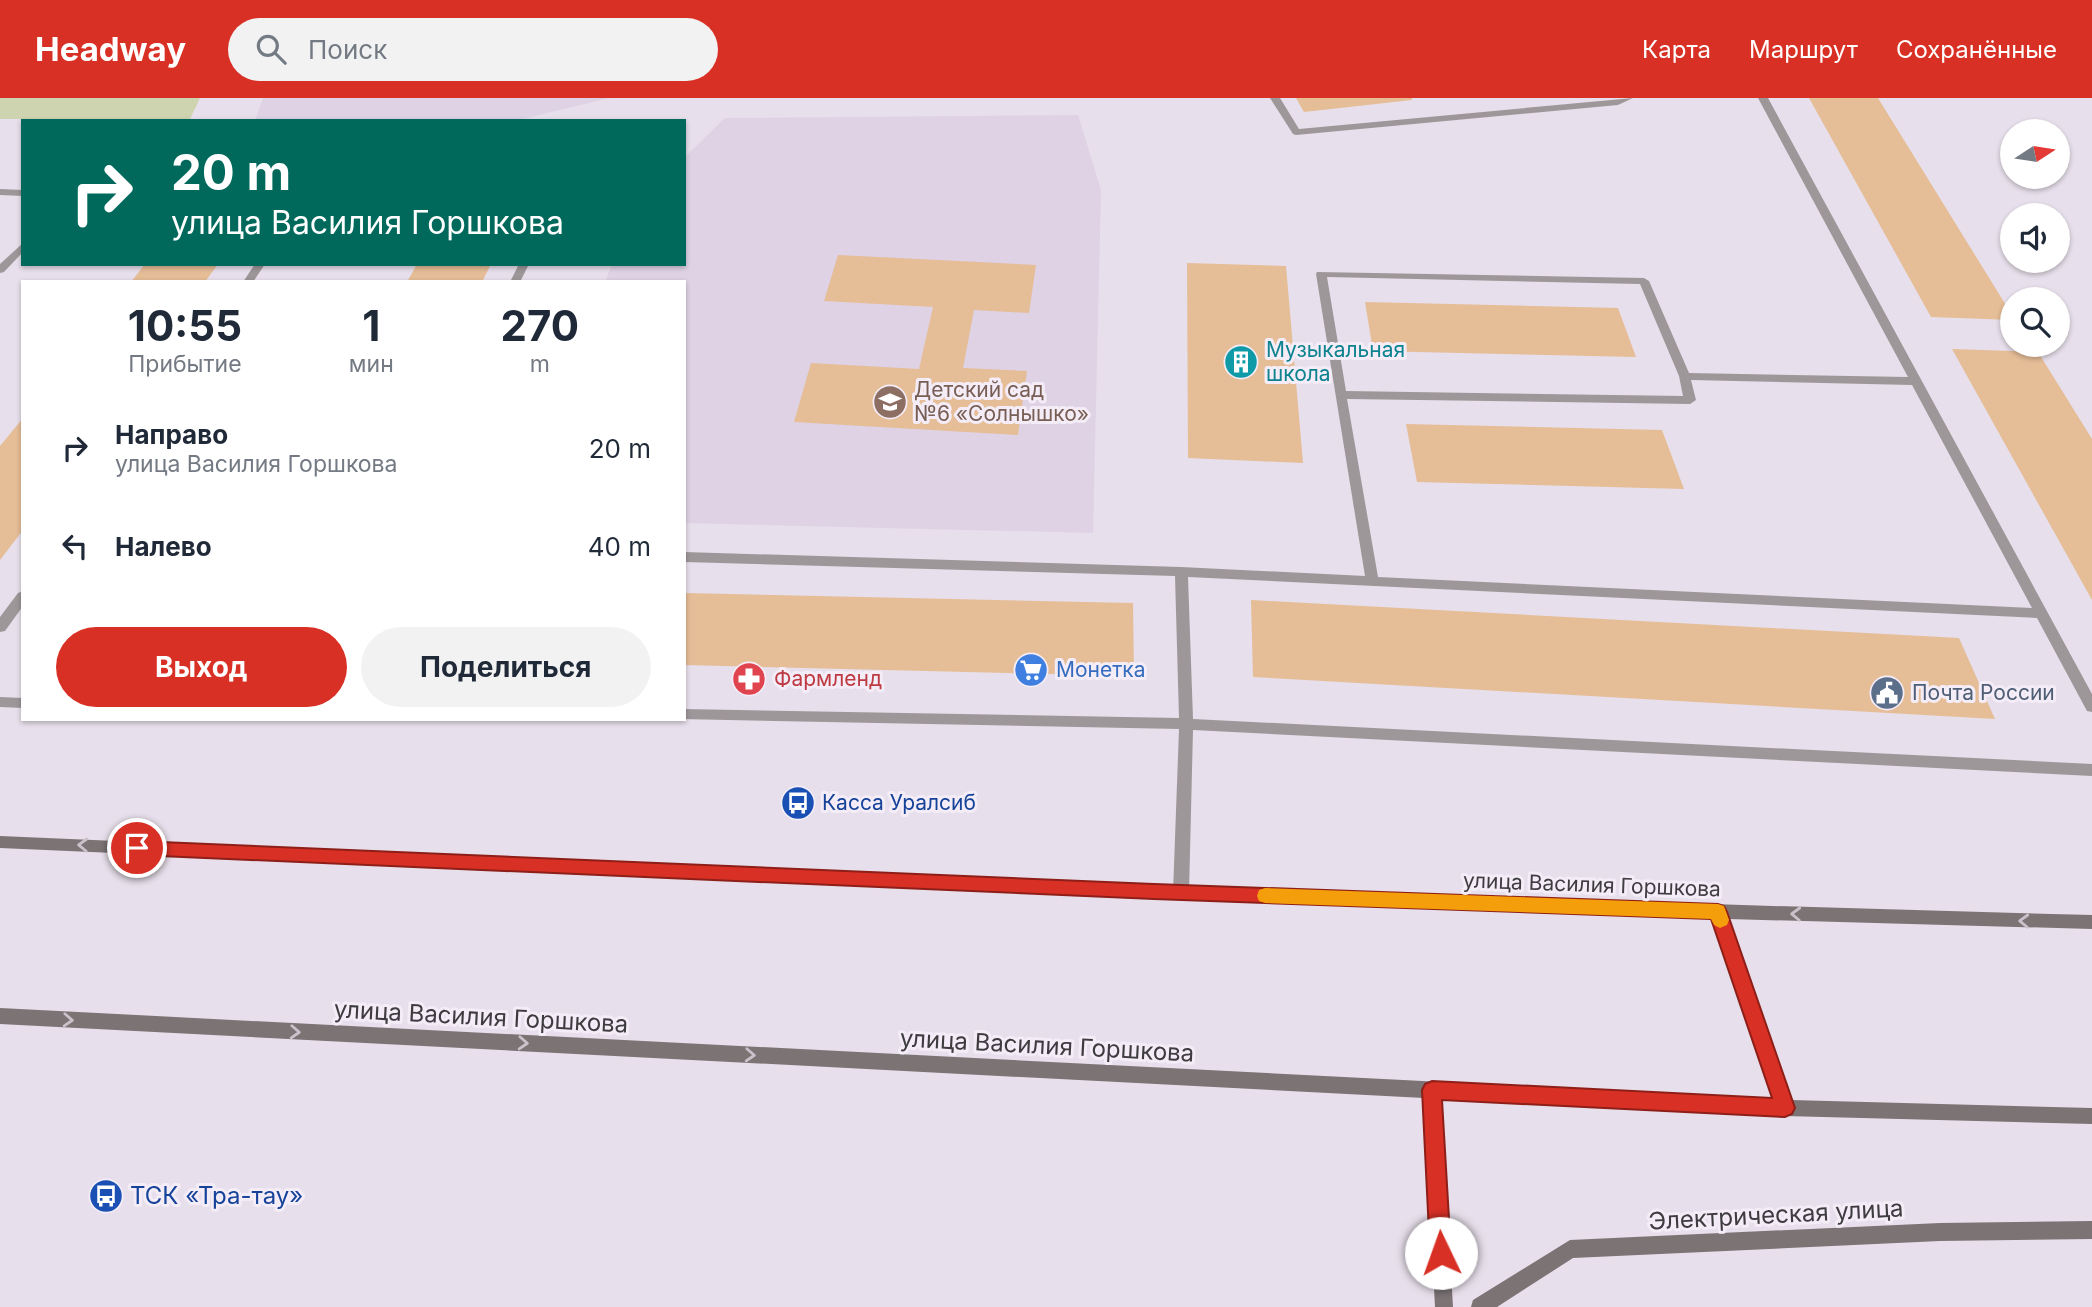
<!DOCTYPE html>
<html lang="ru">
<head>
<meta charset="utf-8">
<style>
  :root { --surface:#fff; --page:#f2f2f3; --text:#1f2937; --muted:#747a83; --accent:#d93025 }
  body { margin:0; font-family:Inter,sans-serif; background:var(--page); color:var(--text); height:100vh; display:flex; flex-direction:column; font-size:26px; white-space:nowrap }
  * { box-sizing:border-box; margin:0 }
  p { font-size:23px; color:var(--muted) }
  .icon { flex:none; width:38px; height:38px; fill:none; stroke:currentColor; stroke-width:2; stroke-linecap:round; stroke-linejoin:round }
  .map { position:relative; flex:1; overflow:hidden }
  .drawer { position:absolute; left:21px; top:182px; width:665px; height:441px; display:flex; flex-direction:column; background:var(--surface); border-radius:0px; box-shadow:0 2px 5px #0004 }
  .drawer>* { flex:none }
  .top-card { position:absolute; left:21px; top:21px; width:665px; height:147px; border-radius:0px; box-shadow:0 2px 5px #0004; background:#00695c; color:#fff; overflow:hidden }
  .needle { width:46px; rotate:78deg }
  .fabs { position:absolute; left:2000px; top:21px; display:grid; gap:14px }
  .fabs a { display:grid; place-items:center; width:70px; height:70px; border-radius:50%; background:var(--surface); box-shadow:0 2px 5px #0004; font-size:35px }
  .pin { position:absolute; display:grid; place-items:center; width:60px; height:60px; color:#fff; margin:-30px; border:4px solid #fff; border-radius:50%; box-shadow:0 2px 7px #0007 }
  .me { position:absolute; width:77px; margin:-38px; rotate:357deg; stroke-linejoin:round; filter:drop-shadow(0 0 5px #0008) }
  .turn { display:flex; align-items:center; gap:24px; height:147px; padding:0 35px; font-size:32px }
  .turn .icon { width:91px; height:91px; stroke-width:2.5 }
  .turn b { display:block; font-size:49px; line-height:60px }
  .eta { display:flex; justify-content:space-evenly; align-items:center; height:119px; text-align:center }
  .eta b { font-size:42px; font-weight:700; line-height:49px }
  .cta { display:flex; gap:14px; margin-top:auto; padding:14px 35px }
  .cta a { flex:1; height:80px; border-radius:42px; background:var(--accent); color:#fff; font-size:28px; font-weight:700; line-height:80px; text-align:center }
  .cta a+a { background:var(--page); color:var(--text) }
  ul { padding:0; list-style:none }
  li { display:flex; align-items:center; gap:21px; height:98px; padding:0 35px }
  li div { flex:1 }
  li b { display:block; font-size:26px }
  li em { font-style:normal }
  header { display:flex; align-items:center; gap:42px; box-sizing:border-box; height:98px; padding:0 35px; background:var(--accent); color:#fff }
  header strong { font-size:33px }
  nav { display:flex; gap:38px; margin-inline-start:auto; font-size:24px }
  .search { width:490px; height:63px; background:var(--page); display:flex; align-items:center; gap:18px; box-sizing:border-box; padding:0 24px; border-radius:38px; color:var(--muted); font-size:26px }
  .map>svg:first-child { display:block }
</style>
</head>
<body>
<header>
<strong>Headway</strong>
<div class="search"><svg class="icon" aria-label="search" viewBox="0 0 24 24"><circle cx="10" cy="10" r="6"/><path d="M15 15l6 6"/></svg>Поиск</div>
<nav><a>Карта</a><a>Маршрут</a><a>Сохранённые</a></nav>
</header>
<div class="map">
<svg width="2092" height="1209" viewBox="0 0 2092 1209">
  <rect width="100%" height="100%" fill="#e7dfeb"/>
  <!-- built -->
  <path fill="#ded2e4" d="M263 0H609L515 23H255Z
    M1078 17 1101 92 1093 435 684 425V184H605L612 166H684V60L725 20Z"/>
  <!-- green -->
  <path fill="#ced4af" d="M0 0H200L190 21H0Z"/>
  <!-- building -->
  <path fill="#e5bd97" d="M1296 0H1412V2L1304 14Z
    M1809 0H1878L2012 217V222L1931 219Z
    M838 157 1036 167 1029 215 974 212 963 270 1027 273 1018 337 794 324 811 265 919 271 933 209 824 203Z
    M1187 165 1286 168 1303 365 1188 360Z
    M145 166H218L205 184H131Z
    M417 166H491L482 184H407Z
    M1365 204 1618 210 1636 259 1373 253Z
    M1952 251 2038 254 2092 341V502Z
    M23 320V432L0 462V348Z
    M1406 326 1662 332 1684 391 1417 384Z
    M684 495 1133 505 1134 578 684 567Z
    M1251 502 1959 540 1995 621 1253 579Z"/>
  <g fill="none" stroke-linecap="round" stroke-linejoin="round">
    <!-- lane -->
    <path fill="#9e9799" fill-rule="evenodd" d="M1270 0H1280L1299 31 1633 0 1618 7 1296 37 1293 36Z
      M1758 0H1768L2092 596V614L2087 613 2037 520 1188 479 1193 621 2092 666V678L1193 632 1189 795 1186 800 1181 802 1176 800 1173 795 1179 631 680 621H684V611L1179 620 1175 478 684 464V454L1181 469 1365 478 1316 176 1317 174 1644 180 1649 183 1689 275 1908 279ZM1327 179 1640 186 1679 278 1683 298 1346 293ZM1691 282 1912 287 2032 510 1378 479 1347 301 1690 306 1696 302Z
      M0 91 23 92V98L0 97Z
      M23 145V154L4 174 0 175V166Z
      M255 166H265L253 184H243Z
      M519 166H529L520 184H510Z
      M23 493V508L5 533 0 534V519L18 495Z
      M0 599 23 600V610L0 609Z"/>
    <!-- secondary -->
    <path fill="#7c7375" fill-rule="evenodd" d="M0 738C697 768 1394 799 2092 817V831L1728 821 1791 1002 2092 1010V1026L1785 1018 1441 1000 1453 1209H1435L1424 1000 0 926V910L1773 1001 1712 821 1181 802 0 750Z
      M2092 1123V1141L1940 1143 1573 1160 1497 1209H1471L1473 1202 1570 1142 1940 1125Z"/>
  </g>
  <!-- one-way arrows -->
  <defs><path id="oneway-chevron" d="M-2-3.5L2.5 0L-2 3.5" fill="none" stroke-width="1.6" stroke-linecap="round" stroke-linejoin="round" transform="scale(1.75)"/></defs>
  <g stroke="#cac2ca">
    <use href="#oneway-chevron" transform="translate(83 747) rotate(-178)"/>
    <use href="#oneway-chevron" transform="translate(1796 816) rotate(-178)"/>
    <use href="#oneway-chevron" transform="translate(2024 823) rotate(-178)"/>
    <use href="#oneway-chevron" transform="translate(68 922) rotate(3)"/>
    <use href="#oneway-chevron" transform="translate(295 934) rotate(3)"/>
    <use href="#oneway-chevron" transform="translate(523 945) rotate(3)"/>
    <use href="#oneway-chevron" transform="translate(750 957) rotate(3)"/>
  </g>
  <!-- route -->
  <path fill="#d93025" stroke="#8d1f18" stroke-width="2" d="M137 743 1154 786 1718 806 1724 808 1727 814 1795 1010 1792 1016 1785 1019 1442 1002 1451 1155 1448 1162 1441 1165 1433 1162 1430 1155 1422 992 1425 986 1432 983 1772 1000 1711 821 1154 801 137 757 131 755 129 750 131 745Z"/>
  <!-- slow -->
  <path fill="#f59e0b" d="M1265 790 1718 806 1724 808 1729 822 1727 827 1720 830 1714 827 1711 821 1265 805 1259 803 1257 798 1259 792Z"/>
  <!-- icons -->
  <defs>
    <g id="building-disc" transform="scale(1.75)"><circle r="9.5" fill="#0f9aa8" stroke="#f4edf8"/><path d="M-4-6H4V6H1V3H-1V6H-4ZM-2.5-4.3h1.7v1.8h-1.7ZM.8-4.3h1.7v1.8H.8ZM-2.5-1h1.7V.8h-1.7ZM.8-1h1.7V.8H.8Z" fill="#fff"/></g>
    <g id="school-disc" transform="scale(1.75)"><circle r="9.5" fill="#8d6e63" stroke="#f4edf8"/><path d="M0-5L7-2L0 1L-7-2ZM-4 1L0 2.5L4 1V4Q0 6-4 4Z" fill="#fff"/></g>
    <g id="supermarket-disc" transform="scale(1.75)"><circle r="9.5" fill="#3f7fe0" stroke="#f4edf8"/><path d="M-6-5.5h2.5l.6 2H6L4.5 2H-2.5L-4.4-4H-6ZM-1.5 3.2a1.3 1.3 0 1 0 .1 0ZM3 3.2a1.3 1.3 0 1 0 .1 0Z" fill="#fff"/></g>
    <g id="pharmacy-disc" transform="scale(1.75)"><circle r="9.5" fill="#e0444e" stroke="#f4edf8"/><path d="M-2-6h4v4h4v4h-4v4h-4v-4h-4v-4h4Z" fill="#fff"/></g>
    <g id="civic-disc" transform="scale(1.75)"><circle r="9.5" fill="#5c6f8a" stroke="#f4edf8"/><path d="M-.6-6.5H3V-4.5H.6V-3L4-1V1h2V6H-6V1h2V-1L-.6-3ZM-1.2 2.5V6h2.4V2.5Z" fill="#fff"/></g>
    <g id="bus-disc" transform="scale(1.75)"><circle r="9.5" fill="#1a4fb4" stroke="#f4edf8"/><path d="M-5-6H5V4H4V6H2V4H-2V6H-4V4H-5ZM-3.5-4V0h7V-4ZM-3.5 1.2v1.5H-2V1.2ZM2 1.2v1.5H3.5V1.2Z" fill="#fff"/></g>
  </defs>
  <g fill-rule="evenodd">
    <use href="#building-disc" x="1241" y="264"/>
    <use href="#school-disc" x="890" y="304"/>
    <use href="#supermarket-disc" x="1031" y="572"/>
    <use href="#pharmacy-disc" x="749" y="581"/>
    <use href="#civic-disc" x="1887" y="595"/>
    <use href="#bus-disc" x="798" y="705"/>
    <use href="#bus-disc" x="106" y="1098"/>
  </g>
  <g text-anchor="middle" stroke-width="6" stroke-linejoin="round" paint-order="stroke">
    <!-- culture labels -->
    <g font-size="21" fill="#0d838f" stroke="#f4edf8" text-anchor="start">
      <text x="1266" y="259">Музыкальная<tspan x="1266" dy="24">школа</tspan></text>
    </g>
    <!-- education labels -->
    <g font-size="21" fill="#785e54" stroke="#f4edf8" text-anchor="start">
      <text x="914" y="299">Детский сад<tspan x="914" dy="24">№6 «Солнышко»</tspan></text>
    </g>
    <!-- shop labels -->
    <g font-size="21" fill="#366cbe" stroke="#f4edf8" text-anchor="start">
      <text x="1056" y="579">Монетка</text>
    </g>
    <!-- health labels -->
    <g font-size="21" fill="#be3a42" stroke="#f4edf8" text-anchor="start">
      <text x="774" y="588">Фармленд</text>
    </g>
    <!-- service labels -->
    <g font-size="21" fill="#4e5e75" stroke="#f4edf8" text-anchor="start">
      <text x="1912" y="602">Почта России</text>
    </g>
    <!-- transit labels -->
    <g font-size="21" fill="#164399" stroke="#f4edf8" text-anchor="start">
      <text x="822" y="712">Касса Уралсиб</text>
    </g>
    <!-- street labels -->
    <g font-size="21" fill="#3f3c40" stroke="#f4edf8">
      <text transform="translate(1592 787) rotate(2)" y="7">улица Василия Горшкова</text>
    </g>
    <!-- near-street labels -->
    <g font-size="24" fill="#3f3c40" stroke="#f4edf8">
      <text transform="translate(481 919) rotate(3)" y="8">улица Василия Горшкова</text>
      <text transform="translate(1047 948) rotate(3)" y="8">улица Василия Горшкова</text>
      <text transform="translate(1776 1117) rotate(-3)" y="8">Электрическая улица</text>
    </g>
    <!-- near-transit labels -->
    <g font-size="24" fill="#164399" stroke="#f4edf8" text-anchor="start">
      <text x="130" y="1106">ТСК «Тра-тау»</text>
    </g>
  </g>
</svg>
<div class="fabs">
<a><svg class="needle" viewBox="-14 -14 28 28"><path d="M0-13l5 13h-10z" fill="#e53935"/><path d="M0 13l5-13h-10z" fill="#747a83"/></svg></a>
<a><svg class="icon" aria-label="sound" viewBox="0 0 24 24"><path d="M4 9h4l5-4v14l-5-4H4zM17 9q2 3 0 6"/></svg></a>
<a><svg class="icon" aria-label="search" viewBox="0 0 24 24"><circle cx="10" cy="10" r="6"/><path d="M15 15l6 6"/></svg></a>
</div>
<div class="pin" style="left:137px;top:750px;background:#d93025"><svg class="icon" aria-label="arrive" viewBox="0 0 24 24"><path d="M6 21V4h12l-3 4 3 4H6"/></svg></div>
<svg class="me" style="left:1441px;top:1155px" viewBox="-20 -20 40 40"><circle r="19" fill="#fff"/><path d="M0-13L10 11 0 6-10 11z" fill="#d93025"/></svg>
<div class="top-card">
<div class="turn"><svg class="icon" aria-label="right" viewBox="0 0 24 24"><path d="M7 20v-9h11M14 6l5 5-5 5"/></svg><div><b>20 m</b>улица Василия Горшкова</div></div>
</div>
<section class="drawer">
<div class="eta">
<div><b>10:55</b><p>Прибытие</p></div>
<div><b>1</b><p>мин</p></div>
<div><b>270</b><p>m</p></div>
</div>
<ul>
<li><svg class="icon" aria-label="right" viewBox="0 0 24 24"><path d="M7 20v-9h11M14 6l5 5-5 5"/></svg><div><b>Направо</b><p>улица Василия Горшкова</p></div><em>20 m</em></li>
<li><svg class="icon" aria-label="left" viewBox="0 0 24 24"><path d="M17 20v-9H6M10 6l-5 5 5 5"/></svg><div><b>Налево</b></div><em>40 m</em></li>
</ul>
<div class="cta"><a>Выход</a><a>Поделиться</a></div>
</section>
</div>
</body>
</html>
